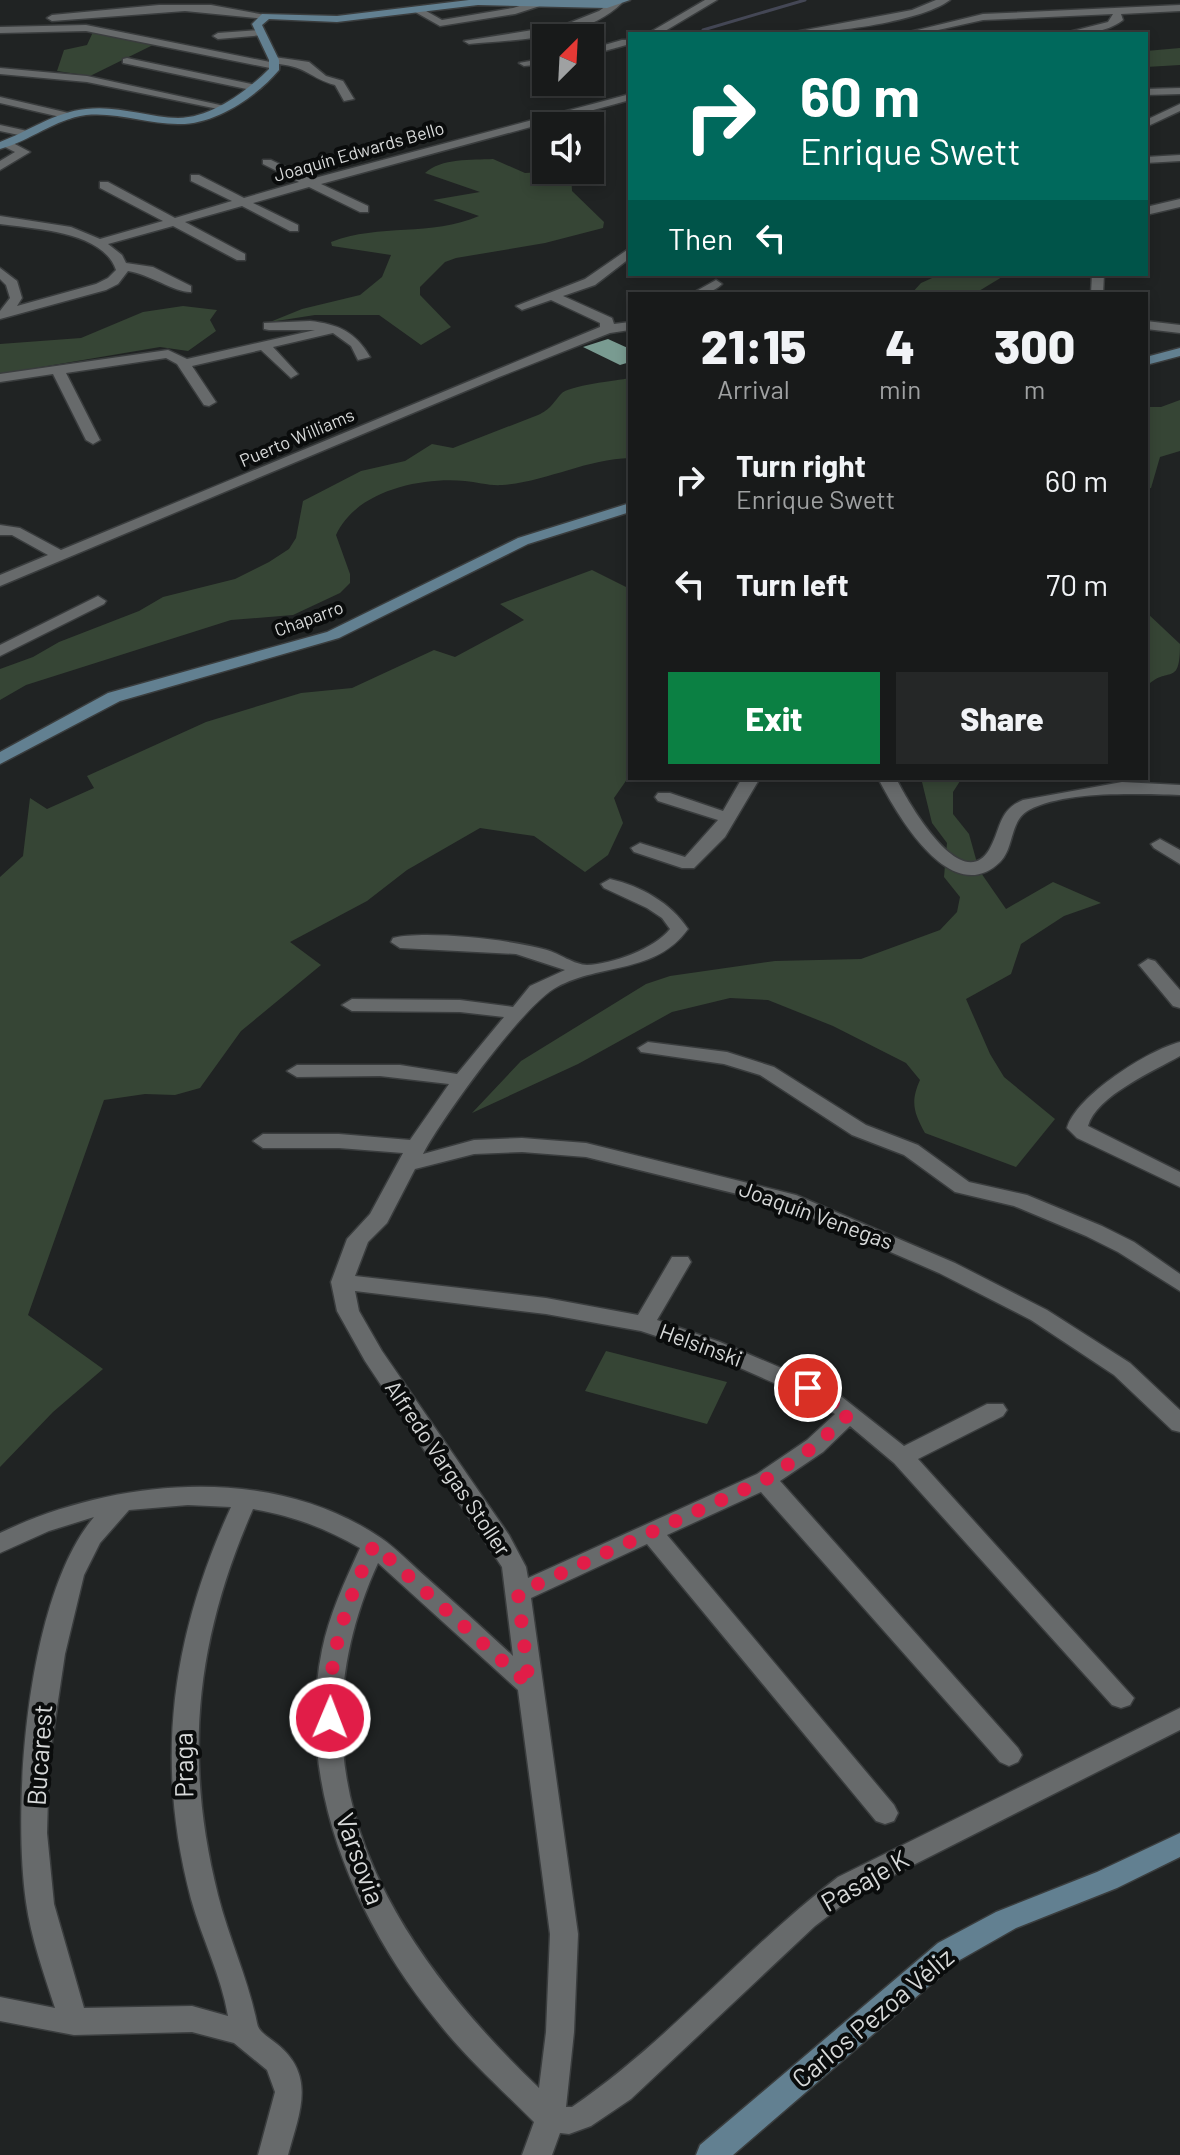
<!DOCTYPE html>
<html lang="en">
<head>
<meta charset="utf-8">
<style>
  :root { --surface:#181a1a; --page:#252727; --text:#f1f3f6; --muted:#9fa1a2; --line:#363839; --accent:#0b8043 }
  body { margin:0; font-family:Barlow,sans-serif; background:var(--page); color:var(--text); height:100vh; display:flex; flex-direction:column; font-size:30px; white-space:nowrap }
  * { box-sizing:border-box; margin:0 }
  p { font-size:26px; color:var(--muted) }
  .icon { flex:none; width:44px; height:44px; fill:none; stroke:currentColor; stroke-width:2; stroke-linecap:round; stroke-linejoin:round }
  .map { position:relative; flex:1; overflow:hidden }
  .panel { position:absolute; left:628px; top:292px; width:520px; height:488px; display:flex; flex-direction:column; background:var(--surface); border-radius:0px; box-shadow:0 4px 12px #0003,0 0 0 2px var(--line) }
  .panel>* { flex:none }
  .hud { position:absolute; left:628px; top:32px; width:520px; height:244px; border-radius:0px; box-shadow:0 4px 12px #0003,0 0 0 2px var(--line); background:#00695c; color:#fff; overflow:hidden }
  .needle { width:52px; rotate:24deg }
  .buttons { position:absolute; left:532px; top:24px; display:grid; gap:16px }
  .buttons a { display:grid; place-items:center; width:72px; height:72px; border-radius:0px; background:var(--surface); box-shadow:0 4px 12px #0003,0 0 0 2px var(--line); font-size:40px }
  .pin { position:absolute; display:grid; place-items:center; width:68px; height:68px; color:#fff; margin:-34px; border:4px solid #fff; border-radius:50%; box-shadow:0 2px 8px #0007 }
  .me { position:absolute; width:88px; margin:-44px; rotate:1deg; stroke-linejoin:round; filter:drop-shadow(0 0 6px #0008) }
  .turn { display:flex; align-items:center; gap:28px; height:168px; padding:0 40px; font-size:36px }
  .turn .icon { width:104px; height:104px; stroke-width:2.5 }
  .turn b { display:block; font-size:56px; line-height:68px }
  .then { display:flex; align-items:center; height:76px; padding:0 40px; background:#0003; gap:16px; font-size:30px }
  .eta { display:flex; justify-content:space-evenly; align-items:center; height:136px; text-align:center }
  .eta b { font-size:48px; font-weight:800; line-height:56px }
  .cta { display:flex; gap:16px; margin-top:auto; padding:16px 40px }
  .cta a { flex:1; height:92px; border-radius:0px; background:var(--accent); color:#fff; font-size:32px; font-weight:800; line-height:92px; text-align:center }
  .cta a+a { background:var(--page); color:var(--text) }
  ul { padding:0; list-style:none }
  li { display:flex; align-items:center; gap:24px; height:104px; padding:0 40px }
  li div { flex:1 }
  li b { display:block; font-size:30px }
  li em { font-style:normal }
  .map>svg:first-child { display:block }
</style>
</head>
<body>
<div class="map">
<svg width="1180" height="2155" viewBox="0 0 1180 2155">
  <rect width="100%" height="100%" fill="#202323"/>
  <!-- green -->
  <path fill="#364535" d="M93 32 155 44 90 76 57 71 64 50 87 45Z
    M1180 48V65L1146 67V51Z
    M493 159 525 173 576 170 571 173 572 191 604 222 603 228 545 243 456 258 445 262 420 287V295L451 327 421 345 379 315H315L270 322 302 309 360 295 382 277 391 255 332 246 331 242C380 223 431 237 479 216L433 200 480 192 425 173C441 158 472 160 493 159Z
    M941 274H1007L974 294H911L921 283Z
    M183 306 217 310 210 320 216 331 188 351 160 347 0 374V344L81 338 143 312Z
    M630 378V458C586 459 546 482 502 485 490 486 477 482 465 481 420 477 356 491 336 535L350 574V583L340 593 293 615 231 620 26 685 0 700V669L33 657 59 642 139 611 163 597 235 579 269 562 289 549 296 538 303 501 361 471 405 461 432 444 453 448 538 415C551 409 552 404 561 394 569 385 616 381 630 378Z
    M1180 400V451L1160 457 1151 488 1146 489V407H1161Z
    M592 570 630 589V775L614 798 623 823 608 855 585 872 534 836 480 828 407 870 367 901 290 942 321 965 241 1031 200 1088 175 1095 145 1094 104 1100 28 1315 103 1369 53 1412 0 1467V877L23 856 30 798 47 809 94 788 87 776 206 722 301 693 352 688 434 650 455 657 524 620 500 604Z
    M1146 612 1180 644C1180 689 1168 664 1146 687Z
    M924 778H962L953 792V814L969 834 979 870 1006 909 1053 882 1101 903 1064 916 1021 944 1011 974 966 999 990 1054 1004 1077 1055 1119 1016 1167 925 1133C914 1113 910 1102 920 1080L906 1063 833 1026 768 1000 730 998 672 1012 578 1064 472 1113 521 1061 646 984 670 976 775 961 861 959 940 930 957 912 960 897 944 877 947 843 932 823 922 782Z
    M606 1351 727 1382 707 1424 585 1391Z"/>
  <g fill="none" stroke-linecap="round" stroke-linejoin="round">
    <!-- stream -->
    <path stroke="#444755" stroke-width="3" d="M703 30 805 0"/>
  </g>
  <!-- building -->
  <path fill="#799b91" d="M608 339 630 349V362L620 365 583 347Z"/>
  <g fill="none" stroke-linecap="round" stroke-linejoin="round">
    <!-- street casing -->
    <g stroke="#3a3d3e" stroke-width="3">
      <path id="street" d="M539 0 544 3 543 5 515 14 440 26 410 9 419 7 442 20 513 8Z
        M705 0H717L660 34H647Z
        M936 0H950C919 23 823 34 784 34L912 10Z
        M613 1 622 3C584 40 519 39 469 44L464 41 564 25 599 11Z
        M159 5H211L271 16 266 19 185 11 52 21 47 18 52 15Z
        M1180 5V11L1121 14 1123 20C1107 33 1081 34 1061 34L1108 22 1113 14 983 20 920 34H901L983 14Z
        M86 25 270 62 274 57 309 62 326 76 343 81 354 99 344 101 335 85C310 78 307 67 279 64V68L275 69 86 31 0 33V27Z
        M260 30 264 31V35L218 39 213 36 218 33Z
        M622 40H630V44L590 55V49Z
        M127 58 256 85 261 88 256 91 123 63V59Z
        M546 58V64L524 66 519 63Z
        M0 68 87 76 229 107 223 110 87 82 0 74Z
        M1180 88V94L1146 95V89Z
        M630 94V100L321 184 368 206V212H360L309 187 253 203 298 225V231H290L242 206 185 222 245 254V260H237L173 226 108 244 122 255 126 263 153 267 191 286V292C176 293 149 274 128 271L118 284 106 290 0 319V311L10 298 6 285 0 279V268L17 281 22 298 17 306 96 284 108 278 116 270C103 231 34 229 0 224V216L71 227 100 239 163 221 100 188V182H108L175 218 232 201 191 181V175H199L244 198 299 182 263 164V160H271L311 179Z
        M0 97 73 114 75 116 69 119 0 103Z
        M1180 104V111L1146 127V120Z
        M0 125 32 132 34 134 28 137 0 131Z
        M3 142H11L30 152 0 170V161L15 152 3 146Z
        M1180 155V161L1146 163V157Z
        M1180 199V207L1146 215V207Z
        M630 248V258L595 285 563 296 612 318 614 324 630 322V330L610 333 499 377 0 586V575L48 555 12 535H0V525L20 528 61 550 600 327V323L551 300 522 310 516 306 585 279Z
        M1092 274H1104L1103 294H1091Z
        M716 280 722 284C713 293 703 294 691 294Z
        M310 321C338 324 356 332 370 357L358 360 351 346 333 333 273 347 298 374 291 378 261 350 192 366 216 402 209 406 204 405 177 364 166 358 66 373 100 440 93 444 86 440 53 374 0 382V374L168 350 187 359 315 330H269L264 329V323Z
        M1146 321 1180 325V333L1146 329Z
        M98 596 106 601 104 604 0 656V645Z
        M742 778H760L725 837 694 868H682L634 852 631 848 640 843 685 857 718 820 658 801 655 797 658 793H670L723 811Z
        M878 778H896C906 799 961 896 989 850 1001 830 998 810 1023 800L1122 782 1180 785V795C1139 794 1067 790 1029 810 1009 821 1015 847 1000 862 951 910 896 813 878 778Z
        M1160 839 1180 850V864L1154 848 1151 844Z
        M610 879C641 886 671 903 688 929 656 974 601 963 557 987 525 1003 441 1119 423 1154L474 1140 522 1138 586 1143 796 1195 955 1263 1047 1310 1130 1363 1180 1410V1432L1172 1430 1114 1375 1031 1320 939 1273 782 1205 586 1157 522 1152 474 1154 415 1169 387 1223 368 1242 355 1276 546 1298 638 1315 672 1257H688L691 1262 657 1320 720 1342 833 1390 904 1446 987 1404H1003L1007 1410 1003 1416 918 1459 1134 1698 1130 1705 1121 1708 1112 1705 894 1463 850 1426 823 1452 780 1481 1018 1748 1022 1755 1018 1762 1009 1766 1000 1762 761 1492 667 1535 894 1805 898 1813 894 1821 885 1824 876 1821 647 1544 531 1598 578 1934 574 2032 566 2107H572C669 2041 745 1948 838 1877L1180 1708V1730L858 1893 815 1926 631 2099 591 2126 569 2134 560 2133 552 2155H522L534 2122C501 2089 466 2058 437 2021 355 1921 295 1782 322 1650 329 1615 345 1581 360 1548 325 1528 293 1516 253 1509 196 1639 183 1756 218 1895 229 1939 248 1978 257 2023 258 2032 270 2038 277 2044 317 2076 299 2114 288 2155H258L275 2092 267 2070 234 2043 192 2032 74 2035 0 2021V1997L55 2008C44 1974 31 1938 26 1902 12 1802 27 1596 94 1517L49 1531 0 1553V1533C114 1478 272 1463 381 1538 397 1549 412 1565 427 1578 456 1604 485 1630 513 1656L502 1567 365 1361 337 1311 331 1282 347 1239 370 1214 403 1153 339 1148H263L253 1141 263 1134H339L410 1140 449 1084 380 1076 297 1077 287 1071 297 1065H400L457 1074 504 1017 460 1012 352 1011 342 1005 352 999 460 1000 513 1007 530 986 565 970 516 954 400 948 391 942 393 938C426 930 514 940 547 950 558 953 575 965 587 965 612 964 654 949 670 929L662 918 647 908 604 888 601 884ZM355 1291 546 1314 641 1331 704 1352 817 1402 835 1414 807 1440 757 1474 528 1578 526 1567 509 1535 382 1351 359 1311ZM188 1505 231 1507C172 1636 154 1760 191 1899 202 1939 221 1975 228 2016L192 2006 84 2008 54 1904 47 1833 49 1761 65 1654 84 1575 100 1543 129 1510ZM378 1563 518 1690 550 1934 546 2032 539 2088C388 1943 283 1772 378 1563Z
        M1148 959 1155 961 1180 990V1008L1173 1006 1139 965Z
        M648 1042 727 1052 774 1067 866 1125 918 1145 969 1182 1027 1195 1102 1226 1134 1242 1180 1274V1291L1118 1252 1086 1236 1014 1206 955 1192 904 1155 852 1135 760 1075 724 1064 641 1052 638 1048Z
        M1180 1042V1056C1154 1071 1096 1096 1088 1126L1180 1172V1187L1077 1138 1067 1128C1076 1096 1148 1050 1180 1042Z"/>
    </g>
    <!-- secondary casing -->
    <g stroke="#3a3d3e" stroke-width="3">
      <path id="secondary" d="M469 0H630L607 8 478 5 337 22 269 19 262 25 279 60V70C256 97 215 125 178 124 147 124 118 112 86 115 55 119 30 141 0 149V142C29 131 55 112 86 109 117 105 147 117 178 118 211 118 246 92 269 69V60L252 24 262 14 337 16Z
        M1180 348V356L1146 365V357Z
        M630 503V512L528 544 339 638 120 701 0 764V752L108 693 327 632 518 538Z
        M1180 1833V1857L1117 1888 1016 1928 958 1961 733 2155H696L700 2145 938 1943 996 1912 1097 1872Z"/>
    </g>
    <!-- street -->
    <use href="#street" fill="#676a6b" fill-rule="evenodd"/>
    <!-- secondary -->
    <use href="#secondary" fill="#628091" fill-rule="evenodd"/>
  </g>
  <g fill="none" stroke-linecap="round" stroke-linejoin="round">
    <!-- route -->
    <path stroke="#e11d48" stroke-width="14" stroke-dasharray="0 25.2" d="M330 1718C327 1656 347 1600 374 1545L529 1685 518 1593 765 1480 815 1446 850 1413 808 1388"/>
  </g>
  <g text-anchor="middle" stroke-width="8" stroke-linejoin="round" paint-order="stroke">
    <!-- far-street labels -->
    <g font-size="18" fill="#d7d9d9" stroke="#0a0c0c">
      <text transform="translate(359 152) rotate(-16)" y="6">Joaquín Edwards Bello</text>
      <text transform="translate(297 438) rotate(-23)" y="6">Puerto Williams</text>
      <text transform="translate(309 619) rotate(-20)" y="6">Chaparro</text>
    </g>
    <!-- street labels -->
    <g font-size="22" fill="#d7d9d9" stroke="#0a0c0c">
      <text transform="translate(816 1215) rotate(20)" y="8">Joaquín Venegas</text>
      <text transform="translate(701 1345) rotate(20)" y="8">Helsinski</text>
      <text transform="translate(448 1468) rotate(56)" y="8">Alfredo Vargas Stoller</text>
    </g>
    <!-- near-street labels -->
    <g font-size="26" fill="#d7d9d9" stroke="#0a0c0c">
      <text transform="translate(40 1755) rotate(-86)" y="9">Bucarest</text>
      <text transform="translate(184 1765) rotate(-91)" y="9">Praga</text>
      <text transform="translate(360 1859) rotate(70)" y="9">Varsovia</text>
      <text transform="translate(865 1881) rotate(-30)" y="9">Pasaje K</text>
      <text transform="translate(873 2018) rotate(-40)" y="9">Carlos Pezoa Véliz</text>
    </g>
  </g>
</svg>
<div class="buttons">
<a><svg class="needle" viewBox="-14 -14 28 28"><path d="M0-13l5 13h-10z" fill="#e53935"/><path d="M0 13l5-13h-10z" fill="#9fa1a2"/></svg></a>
<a><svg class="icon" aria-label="sound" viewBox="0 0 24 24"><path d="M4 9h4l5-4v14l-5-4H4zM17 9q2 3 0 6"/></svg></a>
</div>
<div class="pin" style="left:808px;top:1388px;background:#d93025"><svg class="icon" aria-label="arrive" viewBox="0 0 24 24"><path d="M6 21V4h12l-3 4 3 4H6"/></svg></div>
<svg class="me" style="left:330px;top:1718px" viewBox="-20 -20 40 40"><circle r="17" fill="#e11d48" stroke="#fff" stroke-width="3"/><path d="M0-11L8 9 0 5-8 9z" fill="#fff"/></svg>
<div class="hud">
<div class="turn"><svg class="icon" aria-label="right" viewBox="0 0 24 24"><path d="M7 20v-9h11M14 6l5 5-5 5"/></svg><div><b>60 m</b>Enrique Swett</div></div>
<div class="then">Then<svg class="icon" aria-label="left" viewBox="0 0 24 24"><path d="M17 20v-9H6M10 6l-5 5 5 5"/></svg></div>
</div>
<section class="panel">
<div class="eta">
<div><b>21:15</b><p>Arrival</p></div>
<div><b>4</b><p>min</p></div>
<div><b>300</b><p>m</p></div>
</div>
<ul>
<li><svg class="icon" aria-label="right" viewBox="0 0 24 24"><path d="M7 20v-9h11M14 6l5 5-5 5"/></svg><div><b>Turn right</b><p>Enrique Swett</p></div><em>60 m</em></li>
<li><svg class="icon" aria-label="left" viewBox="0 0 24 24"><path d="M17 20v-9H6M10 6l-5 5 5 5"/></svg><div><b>Turn left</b></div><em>70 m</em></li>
</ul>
<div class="cta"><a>Exit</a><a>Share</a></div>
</section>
</div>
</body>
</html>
